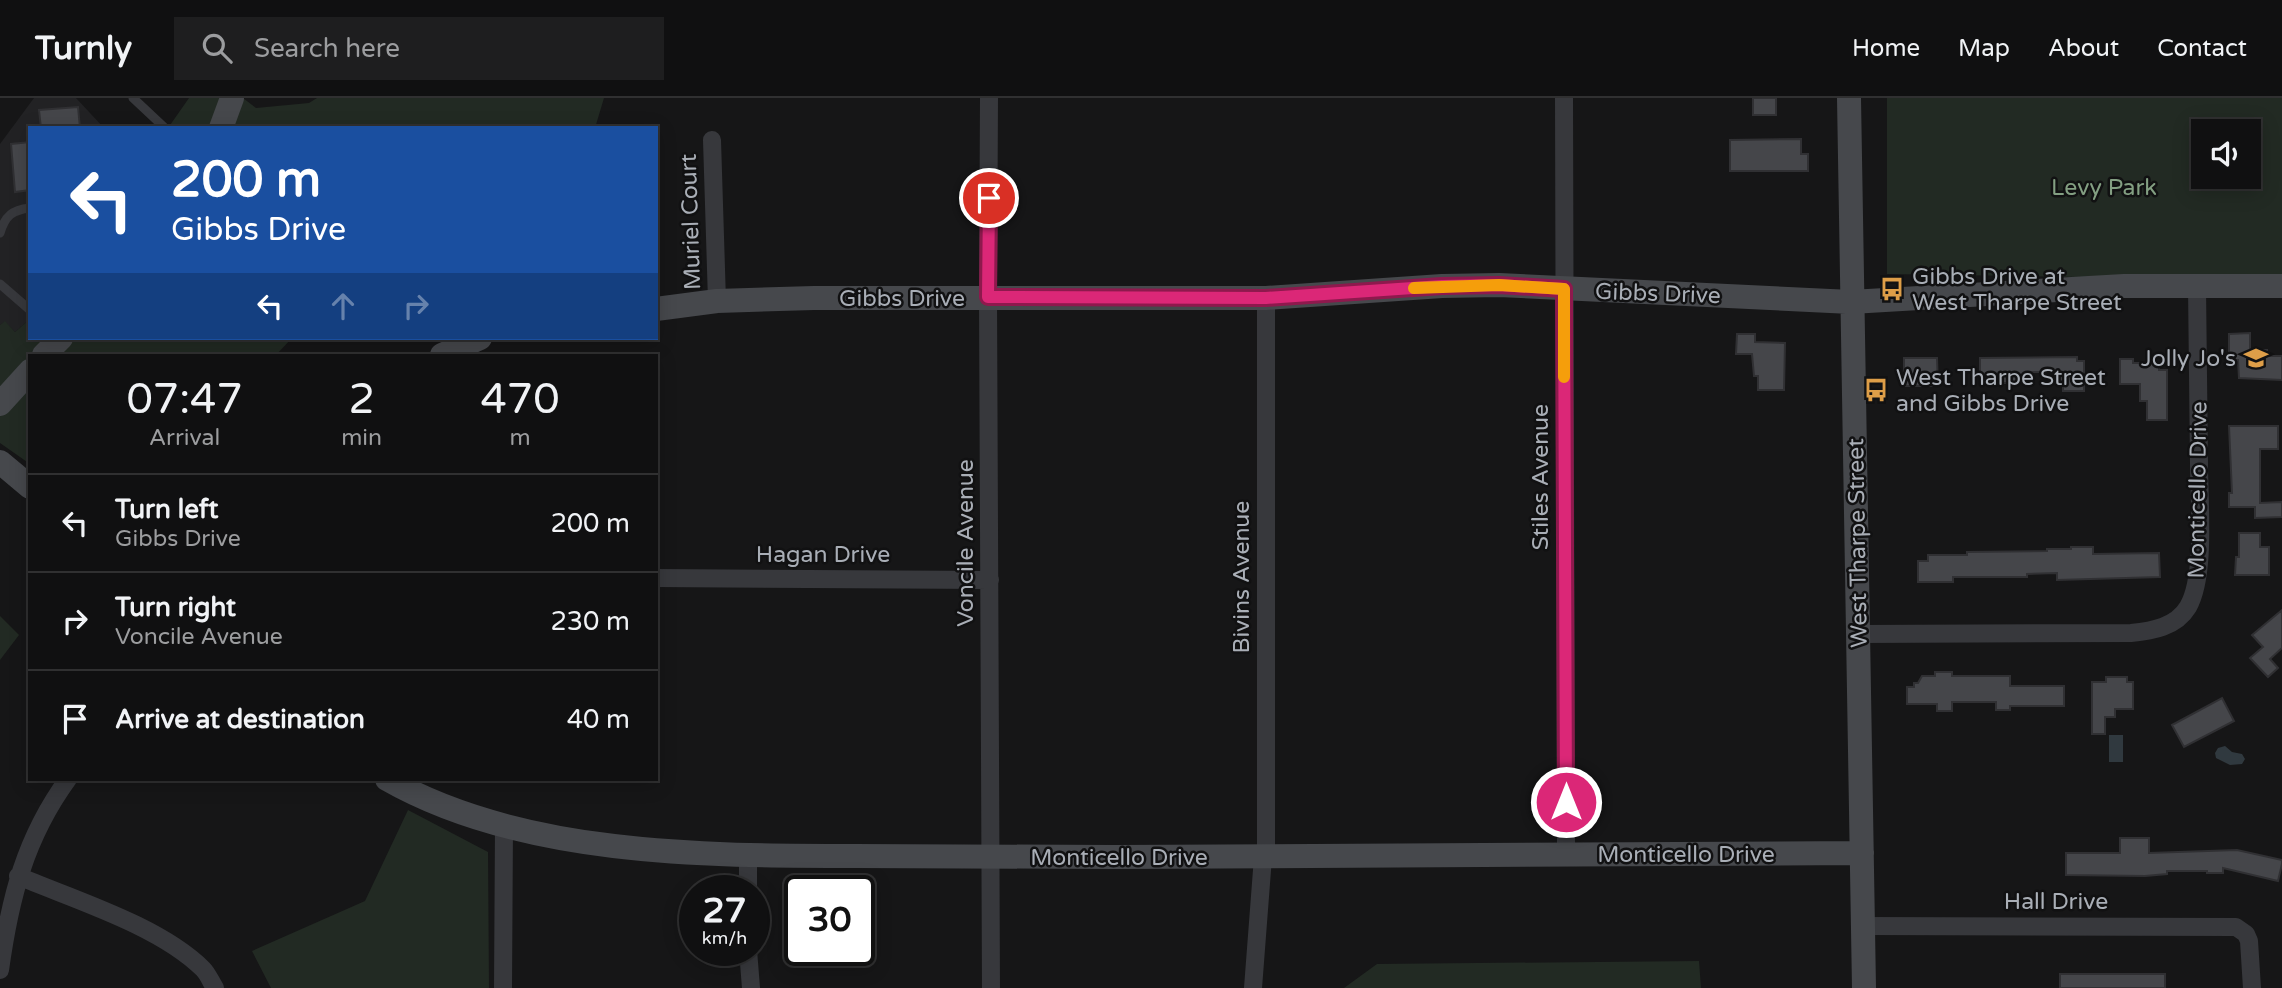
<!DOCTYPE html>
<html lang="en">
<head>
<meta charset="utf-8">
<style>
  :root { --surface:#101011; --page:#1e1e1f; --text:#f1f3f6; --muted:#9c9d9f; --line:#303031 }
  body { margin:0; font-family:"Varela Round",sans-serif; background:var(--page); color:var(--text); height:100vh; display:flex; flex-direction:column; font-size:26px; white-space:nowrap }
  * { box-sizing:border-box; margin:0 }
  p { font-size:23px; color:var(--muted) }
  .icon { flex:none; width:38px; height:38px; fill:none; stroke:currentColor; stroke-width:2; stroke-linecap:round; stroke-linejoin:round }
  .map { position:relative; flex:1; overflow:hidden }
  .panel { position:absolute; left:28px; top:256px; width:630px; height:427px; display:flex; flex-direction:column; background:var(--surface); border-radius:0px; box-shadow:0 4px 18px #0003,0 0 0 2px var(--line) }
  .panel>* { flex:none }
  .hud { position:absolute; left:28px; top:28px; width:630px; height:214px; border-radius:0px; box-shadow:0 4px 18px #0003,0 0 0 2px var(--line); background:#1a4fa0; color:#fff; overflow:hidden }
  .buttons { position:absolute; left:2191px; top:21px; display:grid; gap:14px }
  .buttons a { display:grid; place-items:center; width:70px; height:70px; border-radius:0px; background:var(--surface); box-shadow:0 4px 18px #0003,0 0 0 2px var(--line); font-size:35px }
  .speed { position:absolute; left:679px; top:777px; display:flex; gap:14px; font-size:35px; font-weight:700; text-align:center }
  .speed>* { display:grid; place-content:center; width:91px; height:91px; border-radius:50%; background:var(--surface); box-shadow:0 4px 18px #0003,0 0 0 2px var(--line); line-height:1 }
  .speed small { font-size:18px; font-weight:400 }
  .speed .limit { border:4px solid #111; border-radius:10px; background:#fff; color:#111 }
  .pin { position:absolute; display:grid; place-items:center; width:60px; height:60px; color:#fff; margin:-30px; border:4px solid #fff; border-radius:50%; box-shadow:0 2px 7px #0007 }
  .me { position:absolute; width:77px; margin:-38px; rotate:0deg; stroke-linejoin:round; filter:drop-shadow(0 0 5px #0008) }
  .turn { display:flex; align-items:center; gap:24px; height:147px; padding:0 28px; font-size:32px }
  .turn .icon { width:91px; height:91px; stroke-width:2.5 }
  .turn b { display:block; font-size:49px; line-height:60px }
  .lanes { display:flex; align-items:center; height:66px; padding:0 28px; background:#0003; justify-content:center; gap:35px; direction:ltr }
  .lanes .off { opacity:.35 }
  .eta { display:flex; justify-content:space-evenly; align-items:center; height:119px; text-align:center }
  .eta b { font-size:42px; font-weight:600; line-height:49px }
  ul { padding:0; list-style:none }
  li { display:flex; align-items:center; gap:21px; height:98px; padding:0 28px; border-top:2px solid var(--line) }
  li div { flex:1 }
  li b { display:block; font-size:26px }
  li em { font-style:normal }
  header { display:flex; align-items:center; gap:42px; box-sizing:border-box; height:98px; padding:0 35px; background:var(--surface); border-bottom:2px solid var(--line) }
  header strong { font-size:33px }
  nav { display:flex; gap:38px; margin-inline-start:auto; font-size:24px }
  .search { width:490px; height:63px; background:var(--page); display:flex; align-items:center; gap:18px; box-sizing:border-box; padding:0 24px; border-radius:0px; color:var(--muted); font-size:26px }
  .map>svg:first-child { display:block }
</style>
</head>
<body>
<header>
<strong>Turnly</strong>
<div class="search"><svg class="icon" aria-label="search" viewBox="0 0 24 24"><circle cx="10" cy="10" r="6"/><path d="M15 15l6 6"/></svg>Search here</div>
<nav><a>Home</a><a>Map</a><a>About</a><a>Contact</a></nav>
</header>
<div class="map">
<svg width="2282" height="890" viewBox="0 0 2282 890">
  <rect width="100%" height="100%" fill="#161617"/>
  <!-- built -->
  <path fill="#222224" d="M34 0H76L104 30H30V221L15 234 5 224 0 227V46Z"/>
  <!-- green -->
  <path fill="#222a23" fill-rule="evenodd" d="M189 0H243L256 10 309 5 317 0H604L595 30H168Z
    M1887 0H2282V182L1887 176ZM2203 33H2249V79H2203Z
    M30 221V240H292L276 257H30V366L0 345V227L5 223 15 234Z
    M0 518 19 537 0 562Z
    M408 712 488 754 489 890H271L252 853 365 803Z
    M1699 863 1701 890H1344L1377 866Z"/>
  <!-- water -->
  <path fill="#30393f" d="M2109 637H2123V664H2109Z
    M2225 648 2232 654 2242 656 2245 661 2242 666 2230 667 2216 660 2215 655 2218 650Z"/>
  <!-- building -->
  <path fill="#45464a" stroke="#303033" stroke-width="2" d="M1753 0H1776V17H1753Z
    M78 9 80 30H41L39 12Z
    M1801 41V56H1808V73H1730V42Z
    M30 44V92L15 94 11 46Z
    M2250 235V252H2267V258H2282V282L2239 280 2238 262H2229V236Z
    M1737 236H1755V244L1785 245 1784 292H1758V278H1754L1752 256H1736Z
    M2077 259V263H2084V293H2063V283L2057 284V274H2027V285H1980V260Z
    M1904 260H1937L1938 288H1904Z
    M2120 261H2133V265H2159V272H2167V322H2147V303H2140V286H2120Z
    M2229 328H2278V351H2260V405L2282 404V419L2255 420V409H2229V395H2232Z
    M2239 435H2260V449H2269V477H2235L2236 459H2239Z
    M2071 449H2093V456L2159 455 2160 479 2057 482V475L2027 476V479H1953V484H1918V463H1928V457H1967V454L2047 453V451H2071Z
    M2282 512V550L2270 561 2278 570 2268 579 2250 560 2263 549 2252 537Z
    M1935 574H1952V578H2010V588H2064V608H2010V612H1996V604H1952V613H1937V606H1907V589H1914V585H1918L1922 578H1935Z
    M2106 579H2127V584H2133V611H2115V619H2105V636H2092V584H2106Z
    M2222 600 2234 623 2184 649 2172 627Z
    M2120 740H2149V755L2237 752 2282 762V766L2278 783 2223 770V775H2207V773H2167V776L2145 778 2066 777V755H2120Z
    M2060 876H2165V890H2060Z"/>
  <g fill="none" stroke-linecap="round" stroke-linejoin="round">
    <!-- lane -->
    <path stroke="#37383c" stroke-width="9" d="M133 0 165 30
      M0 135C5 118 12 112 30 110
      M0 186 30 212"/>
    <!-- street -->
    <path stroke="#37383c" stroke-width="18" d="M989 0 988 199 991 890
      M1564 0 1566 757
      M712 42 717 203
      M656 480 990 482
      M1859 536 2131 535C2152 533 2176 529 2188 509 2206 478 2199 404 2199 366 2198 307 2198 247 2197 188
      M1266 759V200
      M18 778C75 802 160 828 203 871 208 876 211 884 215 890
      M748 793V758
      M1863 828 2236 829 2246 836 2249 843 2252 890
      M748 852 751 890
      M0 872C10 800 25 740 68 681
      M503 890 504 728
      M1253 890 1263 759"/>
    <!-- secondary -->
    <path stroke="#46484c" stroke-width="24" d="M1849 0 1864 890
      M221 30 232 0
      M656 211 717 203 814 200H1266L1442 188 1499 187 1851 204 2124 188H2282
      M44 257 61 240
      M442 257 480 240
      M0 306 30 273
      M0 364 30 389
      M387 681C520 757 703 758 854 758 941 759 1028 759 1115 759 1364 759 1613 757 1862 755"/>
  </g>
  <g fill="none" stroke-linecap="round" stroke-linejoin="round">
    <!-- route casing -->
    <g stroke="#8e194d" stroke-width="18">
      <path id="route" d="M989 100 988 199 1266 200 1442 188 1499 187 1564 191 1566 704"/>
    </g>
    <!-- route -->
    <use href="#route" stroke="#db2777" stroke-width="12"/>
    <!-- slow -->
    <path stroke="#f59e0b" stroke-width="12" d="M1414 190 1499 187 1564 191V279"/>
  </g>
  <!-- icons -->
  <defs>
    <g id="bus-bare" transform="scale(1.89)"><path d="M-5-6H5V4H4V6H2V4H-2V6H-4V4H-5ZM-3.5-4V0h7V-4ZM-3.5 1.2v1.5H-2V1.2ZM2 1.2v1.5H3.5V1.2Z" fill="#de9e48" stroke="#111112" stroke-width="2.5" paint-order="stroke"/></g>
    <g id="school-bare" transform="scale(1.89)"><path d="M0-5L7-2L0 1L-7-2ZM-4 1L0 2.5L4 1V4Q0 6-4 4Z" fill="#de9e48" stroke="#111112" stroke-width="2.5" paint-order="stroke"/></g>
  </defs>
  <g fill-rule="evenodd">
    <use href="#bus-bare" x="1892" y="191"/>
    <use href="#school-bare" x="2256" y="260"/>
    <use href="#bus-bare" x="1876" y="292"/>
  </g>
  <g text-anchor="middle" stroke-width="5" stroke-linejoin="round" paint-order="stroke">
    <!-- park labels -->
    <g font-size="23" fill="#839f82" stroke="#111112">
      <text x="2104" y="97">Levy Park</text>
    </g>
    <!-- street labels -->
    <g font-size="23" fill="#a9aeb6" stroke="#111112">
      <text transform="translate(690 124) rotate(-92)" y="8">Muriel Court</text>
      <text transform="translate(1658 195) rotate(2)" y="8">Gibbs Drive</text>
      <text x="902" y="208">Gibbs Drive</text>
      <text transform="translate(1540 379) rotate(-90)" y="8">Stiles Avenue</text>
      <text transform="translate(2197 392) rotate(-89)" y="8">Monticello Drive</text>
      <text transform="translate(965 445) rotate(-90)" y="8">Voncile Avenue</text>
      <text transform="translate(1857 445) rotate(-91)" y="8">West Tharpe Street</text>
      <text x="823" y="464">Hagan Drive</text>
      <text transform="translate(1241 479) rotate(-90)" y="8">Bivins Avenue</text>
      <text x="1686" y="764">Monticello Drive</text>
      <text x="1119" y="767">Monticello Drive</text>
      <text x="2056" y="811">Hall Drive</text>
    </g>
    <!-- poi labels -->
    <g font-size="23" fill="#a9aeb6" stroke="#111112" text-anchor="start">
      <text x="1912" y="186">Gibbs Drive at<tspan x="1912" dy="26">West Tharpe Street</tspan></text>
      <text x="2236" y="268" text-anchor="end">Jolly Jo's</text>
      <text x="1896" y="287">West Tharpe Street<tspan x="1896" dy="26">and Gibbs Drive</tspan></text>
    </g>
  </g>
</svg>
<div class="buttons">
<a><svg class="icon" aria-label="sound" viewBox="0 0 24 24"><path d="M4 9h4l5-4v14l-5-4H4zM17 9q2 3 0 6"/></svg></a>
</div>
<div class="speed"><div>27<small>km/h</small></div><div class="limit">30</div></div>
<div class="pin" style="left:989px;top:100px;background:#d93025"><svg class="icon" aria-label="arrive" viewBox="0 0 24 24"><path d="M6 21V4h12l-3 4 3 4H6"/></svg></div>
<svg class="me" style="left:1566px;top:704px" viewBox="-20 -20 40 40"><circle r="17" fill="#db2777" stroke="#fff" stroke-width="3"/><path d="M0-11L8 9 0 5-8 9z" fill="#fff"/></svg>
<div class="hud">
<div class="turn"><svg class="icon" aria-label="left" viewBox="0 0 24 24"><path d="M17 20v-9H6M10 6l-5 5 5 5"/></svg><div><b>200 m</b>Gibbs Drive</div></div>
<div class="lanes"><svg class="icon" aria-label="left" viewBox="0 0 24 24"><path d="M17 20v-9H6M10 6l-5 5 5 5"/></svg><svg class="icon off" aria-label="ahead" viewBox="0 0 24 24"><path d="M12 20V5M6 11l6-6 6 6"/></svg><svg class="icon off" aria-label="right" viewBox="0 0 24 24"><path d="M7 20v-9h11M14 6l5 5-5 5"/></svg></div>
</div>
<section class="panel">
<div class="eta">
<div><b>07:47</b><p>Arrival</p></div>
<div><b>2</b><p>min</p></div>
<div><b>470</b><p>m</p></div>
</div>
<ul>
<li><svg class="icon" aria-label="left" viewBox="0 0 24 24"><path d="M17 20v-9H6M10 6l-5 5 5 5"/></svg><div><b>Turn left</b><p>Gibbs Drive</p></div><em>200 m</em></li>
<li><svg class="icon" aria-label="right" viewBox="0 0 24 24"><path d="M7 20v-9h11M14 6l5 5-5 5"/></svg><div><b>Turn right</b><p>Voncile Avenue</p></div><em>230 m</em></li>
<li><svg class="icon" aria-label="arrive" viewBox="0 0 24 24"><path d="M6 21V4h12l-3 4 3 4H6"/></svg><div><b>Arrive at destination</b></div><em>40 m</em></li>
</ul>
</section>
</div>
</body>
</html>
